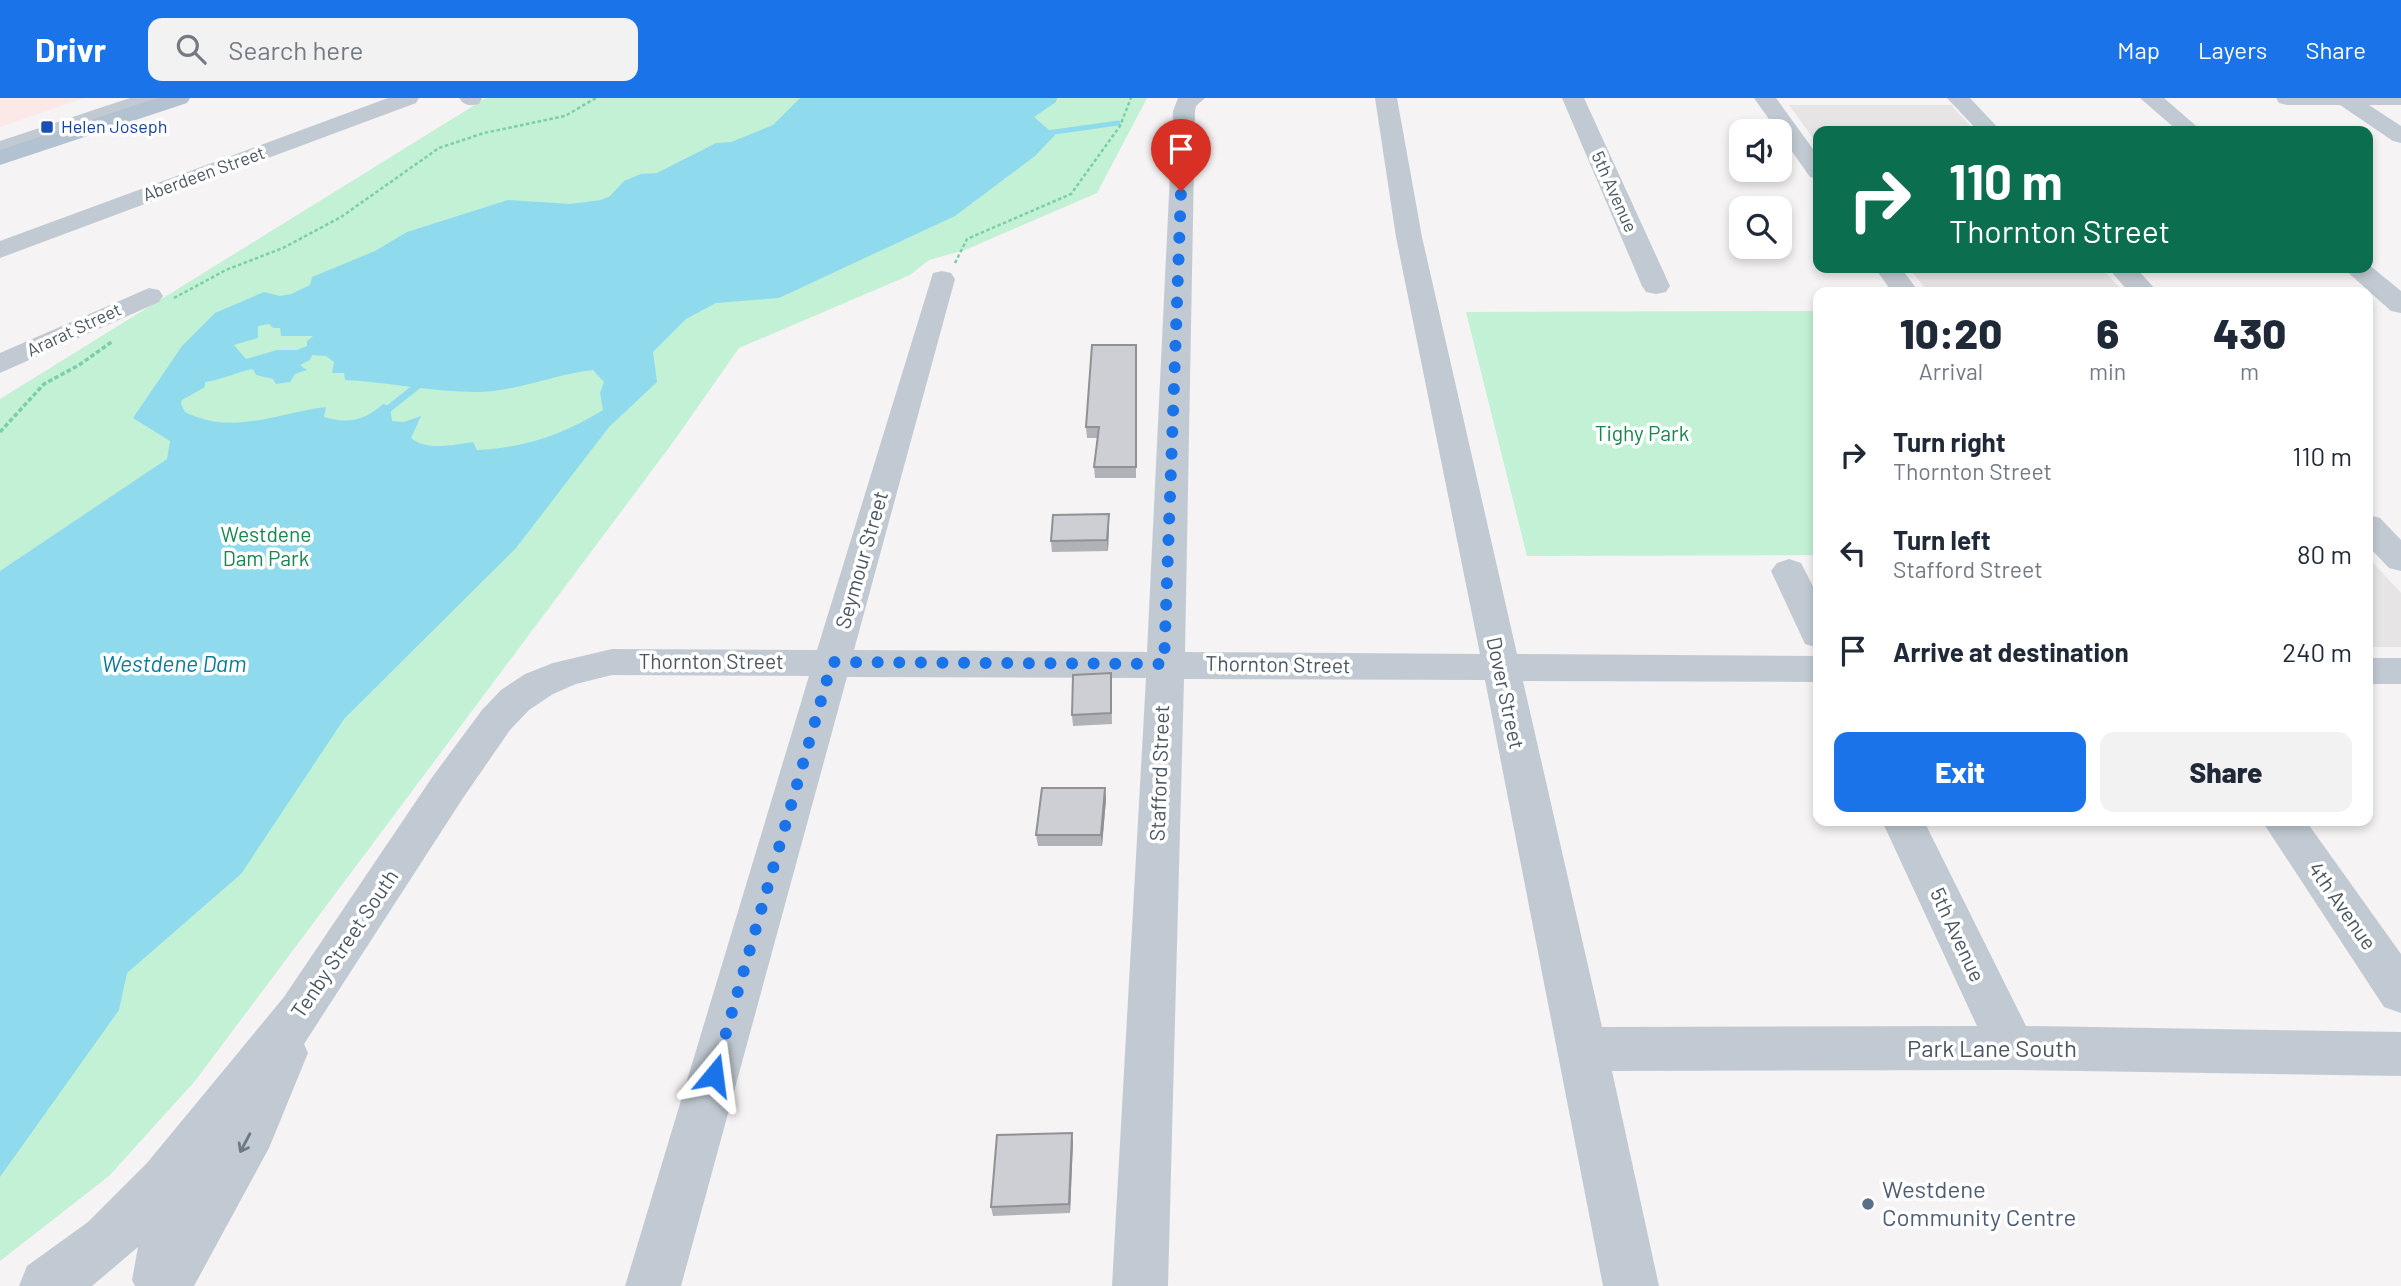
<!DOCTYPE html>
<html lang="en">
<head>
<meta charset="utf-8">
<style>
  :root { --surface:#fff; --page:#f2f2f3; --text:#1f2937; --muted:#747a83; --accent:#1a73e8 }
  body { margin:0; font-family:Barlow,sans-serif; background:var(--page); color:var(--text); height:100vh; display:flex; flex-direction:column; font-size:26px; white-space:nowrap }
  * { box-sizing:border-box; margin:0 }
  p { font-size:23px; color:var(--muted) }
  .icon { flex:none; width:38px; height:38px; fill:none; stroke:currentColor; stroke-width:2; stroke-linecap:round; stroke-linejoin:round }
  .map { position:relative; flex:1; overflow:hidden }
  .sheet { position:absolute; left:1813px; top:189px; width:560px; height:539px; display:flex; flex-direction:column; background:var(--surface); border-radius:14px; box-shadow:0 4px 10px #0003 }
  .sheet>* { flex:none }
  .hud { position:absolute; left:1813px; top:28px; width:560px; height:147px; border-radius:14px; box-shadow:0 4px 10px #0003; background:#0b6e4f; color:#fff; overflow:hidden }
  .buttons { position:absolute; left:1729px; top:21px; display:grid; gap:14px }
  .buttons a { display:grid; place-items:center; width:63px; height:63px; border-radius:14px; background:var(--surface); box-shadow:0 4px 10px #0003; font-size:35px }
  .pin { position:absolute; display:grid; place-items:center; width:60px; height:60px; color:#fff; margin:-72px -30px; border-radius:50% 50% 50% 0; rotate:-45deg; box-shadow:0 0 7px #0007 }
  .pin .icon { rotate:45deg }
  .me { position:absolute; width:77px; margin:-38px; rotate:16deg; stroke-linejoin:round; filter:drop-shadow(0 0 5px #0008) }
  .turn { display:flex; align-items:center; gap:24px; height:147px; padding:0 21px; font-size:32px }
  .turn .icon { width:91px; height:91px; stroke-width:2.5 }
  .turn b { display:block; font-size:49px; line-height:60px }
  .eta { display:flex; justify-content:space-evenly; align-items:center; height:119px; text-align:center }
  .eta b { font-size:42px; font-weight:800; line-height:49px }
  .cta { display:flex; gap:14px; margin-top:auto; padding:14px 21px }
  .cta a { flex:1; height:80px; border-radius:14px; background:var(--accent); color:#fff; font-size:28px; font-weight:800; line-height:80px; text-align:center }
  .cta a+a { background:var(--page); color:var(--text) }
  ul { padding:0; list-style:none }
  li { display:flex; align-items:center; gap:21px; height:98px; padding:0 21px }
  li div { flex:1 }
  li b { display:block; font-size:26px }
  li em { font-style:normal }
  header { display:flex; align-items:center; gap:42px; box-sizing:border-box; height:98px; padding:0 35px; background:var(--accent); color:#fff }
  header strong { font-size:33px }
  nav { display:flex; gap:38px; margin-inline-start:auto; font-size:24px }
  .search { width:490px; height:63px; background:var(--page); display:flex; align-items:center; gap:18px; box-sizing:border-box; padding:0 24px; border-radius:14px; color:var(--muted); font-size:26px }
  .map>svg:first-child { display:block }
</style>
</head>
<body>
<header>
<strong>Drivr</strong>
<div class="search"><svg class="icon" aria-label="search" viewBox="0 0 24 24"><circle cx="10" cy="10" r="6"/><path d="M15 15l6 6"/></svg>Search here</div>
<nav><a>Map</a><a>Layers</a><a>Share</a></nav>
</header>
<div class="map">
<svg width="2401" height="1188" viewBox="0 0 2401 1188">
  <rect width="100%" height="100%" fill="#f5f3f3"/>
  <!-- education -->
  <path fill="#e6e4e5" d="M1789 7H1951L1975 33H1818V47Z
    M1909 170H2101L2124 194H1928Z
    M2368 459 2401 495V549H2368Z"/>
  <!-- medical -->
  <path fill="#fce8e6" d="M0 0H84L0 29Z"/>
  <!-- green -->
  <path fill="#c3f1d5" d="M486 0H1147L1097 95 965 152 929 162 910 177 739 250 671 347 195 983 109 1078 0 1163V301Z
    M1818 213V457L1527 458 1466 214Z"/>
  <!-- water -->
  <path fill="#90daee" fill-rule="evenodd" d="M800 0H1057L1056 4 1034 19 1055 37 1035 58 955 118 779 200 716 205 686 221 653 254 657 284 609 329 516 450 344 621 241 776 127 875 119 912 0 1079V473L167 361 170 343 133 320 182 248 215 215 264 194 280 198 291 196 310 187 312 179 375 153 407 134 508 102 570 106 601 102 610 98 624 83 641 76 657 75 716 45 731 44 773 27ZM269 226 273 230H280L281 238H313L307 243V248L297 252H277L246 261 234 247 258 240V228ZM312 257 326 258 334 264 332 275H344L345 282C388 284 433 294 476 294 516 294 554 276 593 272L604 284 600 295 603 312C562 337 525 350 477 352L473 344C453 347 426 353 411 340L421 318 404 324 392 323 390 308 383 306C364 323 348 326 324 319L326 309C277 315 233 338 185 314L181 306 182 302 205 289V284C222 282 236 274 253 271L256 277 273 281 276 286 290 284 295 276 307 272 300 267 310 262Z"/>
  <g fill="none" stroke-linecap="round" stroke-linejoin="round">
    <!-- stream-far1 -->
    <path stroke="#90daee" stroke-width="5" d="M1040 36 1118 25"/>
    <!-- stream -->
    <path stroke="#90daee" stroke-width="7" d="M382 316 426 281"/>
    <!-- path-far1 -->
    <path stroke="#7ad0a6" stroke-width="2.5" stroke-dasharray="3.5 2.5" stroke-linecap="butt" d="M955 165 967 141 1071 96 1120 28 1131 0
      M174 200 226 172 283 150 341 119 439 50 484 35 565 18 596 0"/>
    <!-- path -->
    <path stroke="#7ad0a6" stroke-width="3.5" stroke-dasharray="4.5 2.5" stroke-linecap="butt" d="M0 334 44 286 79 267 113 243"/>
    <!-- minor -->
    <path fill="#c1cad2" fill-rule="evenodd" d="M130 0H162L159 5 0 58V43Z
      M388 0H419L416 5 0 160V143Z
      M459 0H481L482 1 479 6C470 8 464 8 459 0Z
      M1178 0H1205L1196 8 1195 13 1185 554 1480 556 1396 139 1375 0H1397L1422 139 1517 556 1818 558V584L1523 583 1602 929 1977 928 1882 723H1924L2026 928 2401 934V978L2012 972 1612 973 1659 1188H1603L1485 582 1184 581 1168 1188H1112L1146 580 847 579 681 1188H625L809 578 612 577 576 586 553 596 529 612 510 632 463 700 304 946 308 955 269 1050 194 1188H135L132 1182 138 1149 92 1188H19L27 1168 88 1124 147 1065 284 899 433 678 482 612 501 592 525 576 553 565 612 551 817 552 933 175 942 173 951 175 955 181 854 552 1147 554 1173 13Z
      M1562 0H1584L1670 188 1666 194 1656 196 1646 194 1642 188Z
      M1754 0H1776L1818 58V81L1810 79Z
      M1947 0H1970L2001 33H1978Z
      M2140 0H2164L2202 33H2178Z
      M2276 0H2401V7H2369L2401 28V45L2393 43 2340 7H2287L2279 5Z
      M2368 166 2401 193V215L2391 213 2343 170H2368Z
      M1875 170H1901L1919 194H1892Z
      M2108 170H2136L2158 194H2129Z
      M149 190 159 192 163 198 159 204 0 275V255Z
      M2368 417 2380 420 2401 442V473L2389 470 2368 448Z
      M1789 461 1801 465 1818 498V550L1805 546 1771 473 1777 465Z
      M2368 560H2401V586H2368Z
      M2262 723H2306L2401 856V915L2384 909Z"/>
    <!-- major -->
    <path fill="#b3c2d1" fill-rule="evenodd" d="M157 0H190L187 5 0 67V52Z"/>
  </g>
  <!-- wall -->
  <path fill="#b0b2b7" d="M1136 257V380H1095L1094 369 1098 340H1087L1086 329Z
    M1109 416V427L1108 453 1052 454 1051 443Z
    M1111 575 1112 626 1073 628 1072 617Z
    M1105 690 1106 701 1102 748H1038L1036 737Z
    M1073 1044 1070 1115 993 1118 991 1109Z"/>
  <!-- shaded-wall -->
  <path fill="#909195" d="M1109 416V427L1108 453 1107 442Z
    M1105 690 1106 701 1102 748 1101 737Z
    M1072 1035 1073 1044 1070 1115 1069 1106Z"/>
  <!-- building -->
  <path fill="#cdcfd5" stroke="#909195" stroke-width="2" d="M1092 247H1136V369H1094L1099 329H1086Z
    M1109 416 1107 442 1051 443 1053 417Z
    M1111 575V615L1072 617 1073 577Z
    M1042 690H1105L1101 737H1036Z
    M1072 1035 1069 1106 991 1109 997 1037Z"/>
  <!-- one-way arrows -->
  <defs><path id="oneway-shaft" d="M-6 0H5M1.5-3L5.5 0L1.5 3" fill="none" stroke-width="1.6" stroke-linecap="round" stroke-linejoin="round" transform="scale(1.75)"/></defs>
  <use stroke="#6e7983" href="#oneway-shaft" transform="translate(245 1045) rotate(118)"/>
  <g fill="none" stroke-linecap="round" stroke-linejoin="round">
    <!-- route -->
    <path stroke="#1a73e8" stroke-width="12" stroke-dasharray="0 21.6" d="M714 977 832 564 1164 566 1181 93"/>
  </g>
  <!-- markers -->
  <rect fill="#1a4fb4" stroke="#fff" stroke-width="2.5" x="40" y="22" width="14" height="14" rx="3.5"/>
  <circle fill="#5c6f8a" stroke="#fff" stroke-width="2.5" cx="1868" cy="1106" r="7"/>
  <g text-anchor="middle" stroke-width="7" stroke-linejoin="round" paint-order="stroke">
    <!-- far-transit labels -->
    <g font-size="18" fill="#164399" stroke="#fff" text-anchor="start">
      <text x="61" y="35">Helen Joseph</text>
    </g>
    <!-- far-street labels -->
    <g font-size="18" fill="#4a5661" stroke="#fff">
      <text transform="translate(204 76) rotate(-20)" y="6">Aberdeen Street</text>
      <text transform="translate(1614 94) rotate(66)" y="6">5th Avenue</text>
      <text transform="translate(74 232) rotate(-25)" y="6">Ararat Street</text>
    </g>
    <!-- park labels -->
    <g font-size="21" fill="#17864f" stroke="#fff">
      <text x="1642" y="343">Tighy Park</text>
      <text x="266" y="444">Westdene<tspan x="266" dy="24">Dam Park</tspan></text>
    </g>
    <!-- street labels -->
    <g font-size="21" fill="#4a5661" stroke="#fff">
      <text transform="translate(862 462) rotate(-74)" y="7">Seymour Street</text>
      <text x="711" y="571">Thornton Street</text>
      <text transform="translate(1278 567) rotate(1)" y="7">Thornton Street</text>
      <text transform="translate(1505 595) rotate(78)" y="7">Dover Street</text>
      <text transform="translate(1160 675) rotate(-88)" y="7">Stafford Street</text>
      <text transform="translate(2342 808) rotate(55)" y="7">4th Avenue</text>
      <text transform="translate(1957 837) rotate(65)" y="7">5th Avenue</text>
      <text transform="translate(345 846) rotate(-56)" y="7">Tenby Street South</text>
    </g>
    <!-- water labels -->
    <g font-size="23" font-style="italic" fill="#0c7c9b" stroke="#fff">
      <text x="174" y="574">Westdene Dam</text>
    </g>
    <!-- near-street labels -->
    <g font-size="24" fill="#4a5661" stroke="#fff">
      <text x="1992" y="959">Park Lane South</text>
    </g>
    <!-- near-service labels -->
    <g font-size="24" fill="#4e5e75" stroke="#fff" text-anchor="start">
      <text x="1882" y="1100">Westdene<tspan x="1882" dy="28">Community Centre</tspan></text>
    </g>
  </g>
</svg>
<div class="buttons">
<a><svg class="icon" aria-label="sound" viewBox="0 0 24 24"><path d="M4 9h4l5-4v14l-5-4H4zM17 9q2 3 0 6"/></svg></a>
<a><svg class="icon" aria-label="search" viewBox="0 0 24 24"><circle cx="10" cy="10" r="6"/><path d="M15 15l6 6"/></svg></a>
</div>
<div class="pin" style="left:1181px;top:93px;background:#d93025"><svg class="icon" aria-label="arrive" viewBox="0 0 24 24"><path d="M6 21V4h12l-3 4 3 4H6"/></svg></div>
<svg class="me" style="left:714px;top:977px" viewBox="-20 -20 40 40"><path d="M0-17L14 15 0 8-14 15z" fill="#1a73e8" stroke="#fff" stroke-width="4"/></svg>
<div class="hud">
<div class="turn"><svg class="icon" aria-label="right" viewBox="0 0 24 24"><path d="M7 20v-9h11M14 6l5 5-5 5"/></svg><div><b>110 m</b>Thornton Street</div></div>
</div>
<section class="sheet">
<div class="eta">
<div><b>10:20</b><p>Arrival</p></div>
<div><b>6</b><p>min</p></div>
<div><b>430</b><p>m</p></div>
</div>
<ul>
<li><svg class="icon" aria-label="right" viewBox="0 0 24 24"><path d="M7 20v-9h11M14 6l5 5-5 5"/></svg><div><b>Turn right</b><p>Thornton Street</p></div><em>110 m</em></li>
<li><svg class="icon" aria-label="left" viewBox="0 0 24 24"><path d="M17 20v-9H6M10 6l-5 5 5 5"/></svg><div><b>Turn left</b><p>Stafford Street</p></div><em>80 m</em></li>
<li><svg class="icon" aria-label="arrive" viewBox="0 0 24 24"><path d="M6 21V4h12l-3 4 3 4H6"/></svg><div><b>Arrive at destination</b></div><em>240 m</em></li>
</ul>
<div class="cta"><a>Exit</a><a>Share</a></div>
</section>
</div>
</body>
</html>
